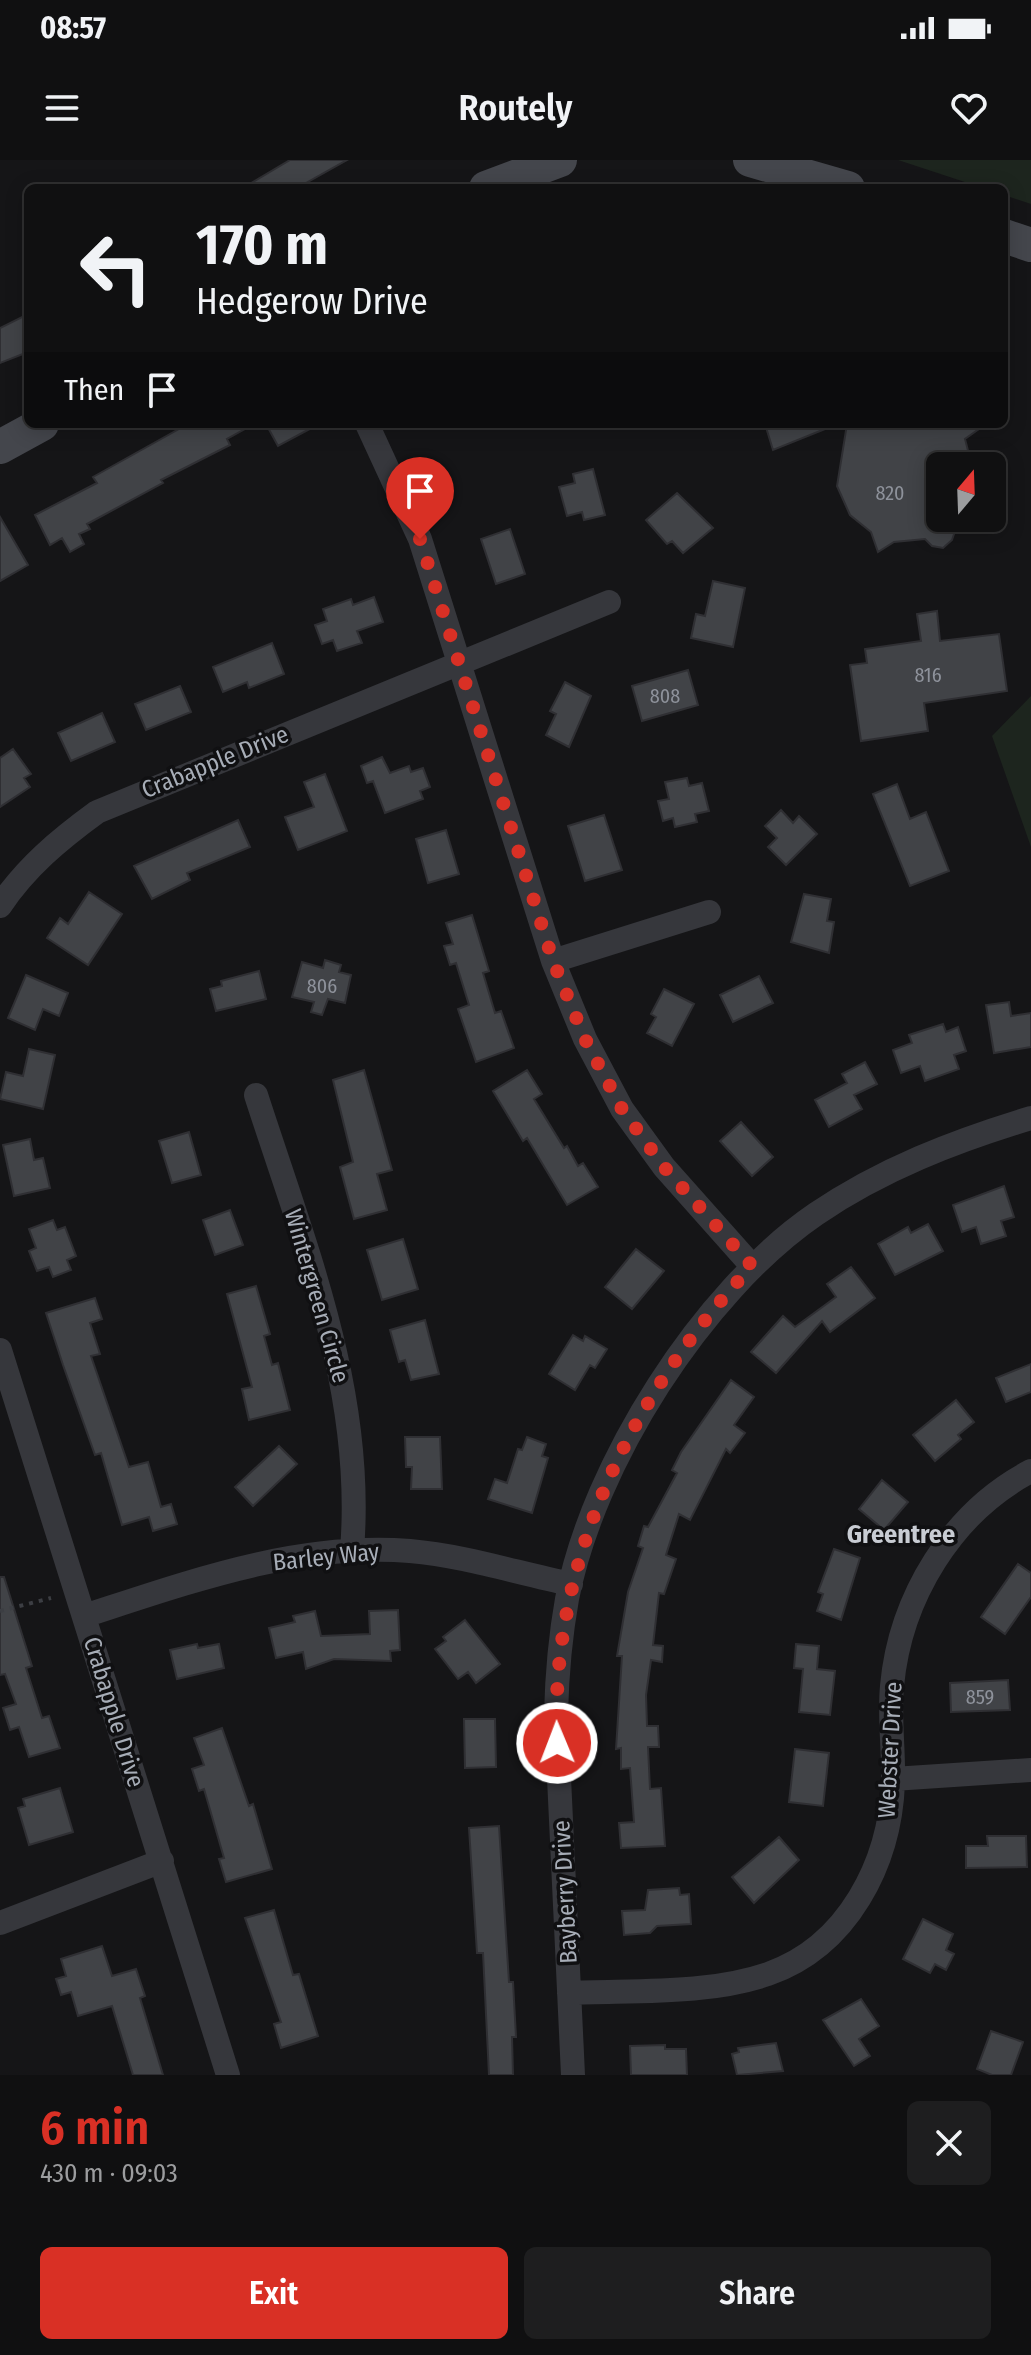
<!DOCTYPE html>
<html lang="en">
<head>
<meta charset="utf-8">
<style>
  :root { --surface:#101011; --page:#1e1e1f; --text:#f1f3f6; --muted:#9c9d9f; --line:#303031; --accent:#d93025 }
  body { margin:0; font-family:"Fira Sans Condensed",sans-serif; background:var(--page); color:var(--text); height:100vh; display:flex; flex-direction:column; font-size:30px; white-space:nowrap }
  * { box-sizing:border-box; margin:0 }
  p { font-size:26px; color:var(--muted) }
  .icon { flex:none; width:44px; height:44px; fill:none; stroke:currentColor; stroke-width:2; stroke-linecap:round; stroke-linejoin:round }
  .map { position:relative; height:1915px; overflow:hidden }
  .side { display:flex; flex-direction:column; background:var(--surface); flex:1 }
  .side>* { flex:none }
  .hud { position:absolute; left:24px; top:24px; width:984px; height:244px; border-radius:12px; box-shadow:0 4px 20px #0003,0 0 0 2px var(--line); background:#101011; color:var(--text); overflow:hidden }
  .needle { width:52px; rotate:19deg }
  .controls { position:absolute; left:926px; top:292px; display:grid; gap:16px }
  .controls a { display:grid; place-items:center; width:80px; height:80px; border-radius:12px; background:var(--surface); box-shadow:0 4px 20px #0003,0 0 0 2px var(--line); font-size:40px }
  .pin { position:absolute; display:grid; place-items:center; width:68px; height:68px; color:#fff; margin:-82px -34px; border-radius:50% 50% 50% 0; rotate:-45deg; box-shadow:0 0 8px #0007 }
  .pin .icon { rotate:45deg }
  .me { position:absolute; width:88px; margin:-44px; rotate:359deg; stroke-linejoin:round; filter:drop-shadow(0 0 6px #0008) }
  .turn { display:flex; align-items:center; gap:28px; height:168px; padding:0 40px; font-size:36px }
  .turn .icon { width:104px; height:104px; stroke-width:2.5 }
  .turn b { display:block; font-size:56px; line-height:68px }
  .then { display:flex; align-items:center; height:76px; padding:0 40px; background:#0003; gap:16px; font-size:30px }
  .round { display:grid; place-items:center; flex:none; width:84px; height:84px; border-radius:12px; background:var(--page) }
  .headline { display:flex; align-items:center; justify-content:space-between; height:136px; padding:0 40px }
  h1 { font-size:48px; font-weight:600; line-height:60px; color:var(--accent) }
  .button { display:flex; gap:16px; margin-top:auto; padding:16px 40px }
  .button a { flex:1; height:92px; border-radius:12px; background:var(--accent); color:#fff; font-size:32px; font-weight:600; line-height:92px; text-align:center }
  .button a+a { background:var(--page); color:var(--text) }
  .status { display:flex; justify-content:space-between; align-items:center; height:56px; padding:0 40px; background:var(--surface); direction:ltr }
  .status svg { height:22px; fill:currentColor }
  header { display:flex; justify-content:space-between; align-items:center; height:104px; padding:0 40px; background:var(--surface); font-size:36px; font-weight:600 }
  .map>svg:first-child { display:block }
</style>
</head>
<body>
<div class="status"><b>08:57</b><svg viewBox="0 0 49 12"><path d="M0 12V9h3v3zM5 12V6h3v6zM10 12V3h3v9zM15 12V0h3v12zM26 1h20v11H26zM47 4h2v5h-2z"/></svg></div>
<header><svg class="icon" aria-label="menu" viewBox="0 0 24 24"><path d="M4 6h16M4 12h16M4 18h16"/></svg>Routely<svg class="icon" aria-label="heart" viewBox="0 0 24 24"><path d="M12 20l-8-8c-3-5 5-10 8-4 3-6 11-1 8 4z"/></svg></header>
<div class="map">
<svg width="1031" height="1915" viewBox="0 0 1031 1915">
  <rect width="100%" height="100%" fill="#151517"/>
  <!-- green -->
  <path fill="#1d251e" d="M898 0H1031V44L1004 35V28H983Z
    M1031 536V687L992 576Z"/>
  <!-- building -->
  <path fill="#414347" stroke="#2f2f33" stroke-width="2" d="M290 0H347L297 28H243Z
    M28 154V192L0 203V168Z
    M188 264H254L227 279 230 285 161 320 163 323 87 364 90 369 79 374 84 384 70 392 62 378 50 385 35 355 97 323 93 317Z
    M266 264H319L278 286Z
    M765 264H835V265L773 290Z
    M847 264H986L965 279 972 306H940V358H953L956 368 952 380 943 388 932 386 925 379 894 382 878 392 871 372 850 355 837 326Z
    M593 309 605 355 584 360 582 352 567 356 559 327 575 323 573 314Z
    M677 333 713 368 683 393 672 381 667 384 646 360Z
    M0 357 28 405 0 421Z
    M510 369 525 414 496 424 481 379Z
    M713 421 745 428 733 487 691 478 696 454 705 456Z
    M374 437 383 462 357 471 362 483 337 491 333 480 322 484 315 465 327 461 323 449 351 439 353 445Z
    M937 451 940 481 999 474 1007 531 924 543 928 571 861 581 850 505 867 503 865 489 921 481 917 454Z
    M272 483 284 514 249 528 247 522 223 532 213 507Z
    M688 510 698 545 642 561 632 526Z
    M565 522 591 536 569 587 546 575 556 554 550 551Z
    M180 526 191 552 146 570 135 544Z
    M102 553 115 582 71 601 58 573Z
    M13 589 31 614 24 618 30 627 0 647V598Z
    M382 597 390 613 409 606 411 612 423 608 430 627 420 631 423 639 385 653 373 621 367 623 361 606Z
    M325 614 347 671 298 690 285 657 314 647 304 622Z
    M687 618 689 626 702 623 709 651 695 654 697 662 675 667 673 658 663 661 658 641 669 639 665 622Z
    M897 624 910 659 926 652 949 711 910 726 873 634Z
    M781 650 793 663 799 656 817 674 786 705 768 687 777 678 765 666Z
    M604 655 622 710 585 721 568 666Z
    M238 660 250 687 187 713 190 720 152 739 134 706Z
    M446 670 459 714 428 723 416 679Z
    M89 732 122 754 88 805 47 778 60 758 68 764Z
    M804 734 831 739 827 761 834 762 829 793 791 782Z
    M472 755 489 811 483 813 495 853 501 851 514 888 476 902 458 849 469 845 456 803 450 805 444 786 453 784 446 763Z
    M325 800 341 805 339 812 351 815 345 843 328 839 322 855 311 852 314 842 292 837 302 802 323 808Z
    M259 811 266 839 216 851 210 829 222 826 221 821Z
    M26 815 68 833 59 856 43 849 35 870 8 858Z
    M759 816 773 843 733 862 720 835Z
    M664 829 694 844 672 886 647 873 656 857 651 854Z
    M1009 842 1011 856 1031 853V887L994 893 986 845Z
    M943 864 946 872 958 867 966 891 954 895 959 909 925 921 920 906 901 913 893 890 912 883 909 875Z
    M29 889 55 895 43 949 0 939 6 912 23 916Z
    M865 902 877 924 854 935 862 949 829 967 815 940 847 923 842 914Z
    M364 910 392 1010 377 1014 387 1050 354 1059 340 1007 353 1002 333 920Z
    M527 910 542 934 534 939 564 988 567 986 578 1006 583 1003 598 1027 567 1045 527 978 523 981 493 931Z
    M741 962 773 997 752 1016 720 981Z
    M189 972 201 1015 172 1023 159 981Z
    M30 979 34 1000 43 998 50 1028 14 1036 3 985Z
    M1004 1026 1014 1057 1001 1061 1006 1076 981 1084 976 1067 962 1072 953 1045Z
    M230 1050 243 1085 215 1095 203 1060Z
    M53 1060 57 1070 65 1067 76 1096 67 1100 71 1110 53 1117 49 1107 37 1111 29 1091 36 1088 29 1069Z
    M928 1064 943 1091 895 1115 878 1084 908 1067 911 1073Z
    M403 1079 418 1129 382 1140 367 1090Z
    M636 1089 664 1111 632 1149 605 1127Z
    M851 1107 875 1138 830 1172 822 1161 776 1213 751 1192 783 1156 795 1167 836 1137 827 1124Z
    M256 1126 270 1174 264 1176 272 1205 278 1203 290 1250 249 1260 242 1229 252 1227 227 1134Z
    M95 1138 102 1159 90 1163 100 1194 91 1196 129 1307 148 1302 161 1347 171 1344 177 1364 153 1371 149 1357 122 1365 101 1293 95 1295 63 1205 46 1153Z
    M425 1160 439 1214 411 1220 405 1200 399 1202 390 1170Z
    M573 1175 583 1181 585 1176 607 1189 595 1208 590 1205 575 1230 549 1214Z
    M1031 1204V1232L1006 1242 996 1218Z
    M731 1220 754 1237 734 1265 745 1273 730 1293 726 1289 690 1360 679 1354 666 1395 676 1399 664 1434 659 1433 653 1485 663 1486 662 1502 651 1500 646 1535 647 1566H658L659 1587H648L650 1629 661 1628 665 1686 621 1688 619 1663 634 1662 630 1608 621 1609V1588L616 1589 622 1496H617L628 1432 643 1388 638 1386 644 1366 648 1367 677 1313 672 1310 681 1292Z
    M956 1240 974 1262 958 1275 961 1279 935 1301 913 1275Z
    M405 1277H440L442 1329H411L412 1307H406Z
    M527 1277 546 1284 542 1296 548 1298 532 1353 488 1339 495 1319 507 1323 518 1289 522 1290Z
    M279 1286 297 1304 253 1346 235 1327Z
    M882 1320 908 1342 884 1370 859 1349Z
    M834 1389 860 1398 841 1460 817 1451 823 1434 818 1432Z
    M1018 1404 1031 1413V1437L1005 1474 981 1457Z
    M0 1417H4L32 1506 26 1508 42 1558 49 1556 60 1588 29 1597 19 1567 10 1570 3 1548 16 1544 5 1514 0 1515Z
    M398 1450 400 1490 390 1491 391 1501 334 1499 306 1509 303 1492 276 1498 269 1468 295 1462 293 1456 315 1451 321 1476 370 1474 369 1451Z
    M465 1460 500 1504 476 1523 468 1512 458 1519 435 1489 446 1481 443 1477Z
    M197 1484 198 1488 219 1484 224 1508 177 1519 170 1490Z
    M796 1484 819 1486 817 1509 835 1511 830 1555 799 1552 803 1509 794 1508Z
    M1008 1520 1010 1550 951 1552 950 1523Z
    M464 1559H495L496 1607 465 1608Z
    M222 1568 249 1646 253 1644 272 1709 226 1722 219 1699 224 1698 204 1629 199 1631 192 1609 204 1605 194 1578Z
    M795 1589 829 1593 823 1646 789 1642Z
    M60 1628 73 1672 29 1685 18 1648 25 1646 23 1639Z
    M499 1666 509 1822H513L516 1877H512L513 1915H489L483 1793H477L469 1668Z
    M987 1676H1026L1027 1707 966 1708V1686H988Z
    M779 1677 799 1700 754 1743 732 1717Z
    M679 1728 680 1735 689 1734 691 1764 657 1766 650 1773 624 1775 622 1751 645 1750 648 1730Z
    M274 1750 293 1815 299 1814 318 1876 281 1888 274 1864 281 1862 245 1758Z
    M923 1759 953 1774 946 1790 954 1794 946 1810 935 1804 930 1813 903 1799Z
    M102 1786 112 1816 136 1809 145 1836 140 1838 163 1915H133L112 1846 78 1856 71 1832 61 1835 56 1819 66 1816 61 1799Z
    M861 1839 879 1866 859 1879 870 1896 854 1906 823 1860Z
    M991 1871 1023 1882 1011 1915H992L977 1909Z
    M776 1883 783 1911 737 1915 732 1894 739 1892 738 1888Z
    M665 1885V1889H686L687 1915H631L630 1886Z"/>
  <g fill="none" stroke-linecap="round" stroke-linejoin="round">
    <!-- path -->
    <path stroke="#3c3e43" stroke-width="4" stroke-dasharray="4 6" stroke-linecap="butt" d="M0 1451 51 1438"/>
    <!-- street -->
    <path stroke="#36373c" stroke-width="24" d="M367 264 420 379 553 801 585 879 622 949 664 1007 752 1106
      M0 746C26 707 60 679 97 652L609 442
      M553 801 709 752
      M256 935C304 1084 365 1231 352 1390
      M0 1190 228 1915
      M84 1456C189 1422 298 1382 410 1391 466 1396 517 1413 571 1424
      M893 1619 1031 1610
      M0 1763 162 1701
      M569 1833C633 1830 707 1835 768 1814 848 1786 890 1703 893 1623 894 1590 889 1558 892 1526 900 1438 952 1352 1031 1311
      M573 1915 556 1554C557 1515 560 1478 567 1439 593 1304 702 1132 816 1054 882 1009 955 981 1031 958"/>
    <!-- secondary -->
    <path stroke="#44464c" stroke-width="34" d="M750 0 848 28
      M486 28 560 0
      M1004 76 1031 85
      M0 287 42 264"/>
  </g>
  <g fill="none" stroke-linecap="round" stroke-linejoin="round">
    <!-- route -->
    <path stroke="#d93025" stroke-width="14" stroke-dasharray="0 25.2" d="M420 379 553 801 585 879 622 949 664 1007 752 1106C631 1234 549 1404 557 1583"/>
  </g>
  <g text-anchor="middle" stroke-width="7" stroke-linejoin="round" paint-order="stroke">
    <!-- number labels -->
    <g font-size="20" fill="#8e929b">
      <text x="890" y="340">820</text>
      <text x="928" y="522">816</text>
      <text x="665" y="543">808</text>
      <text x="322" y="833">806</text>
      <text x="980" y="1544">859</text>
    </g>
    <!-- street labels -->
    <g font-size="24" fill="#a7adb7" stroke="#101012">
      <text transform="translate(215 602) rotate(-22)" y="8">Crabapple Drive</text>
      <text transform="translate(317 1136) rotate(74)" y="8">Wintergreen Circle</text>
      <text transform="translate(326 1397) rotate(-6)" y="8">Barley Way</text>
      <text transform="translate(114 1552) rotate(73)" y="8">Crabapple Drive</text>
      <text transform="translate(890 1590) rotate(-87)" y="8">Webster Drive</text>
      <text transform="translate(565 1732) rotate(-93)" y="8">Bayberry Drive</text>
    </g>
    <!-- neighbourhood labels -->
    <g font-size="26" font-weight="bold" fill="#c8ccd3" stroke="#101012">
      <text x="901" y="1383">Greentree</text>
    </g>
  </g>
</svg>
<div class="controls">
<a><svg class="needle" viewBox="-14 -14 28 28"><path d="M0-13l5 13h-10z" fill="#e53935"/><path d="M0 13l5-13h-10z" fill="#9c9d9f"/></svg></a>
</div>
<div class="pin" style="left:420px;top:379px;background:#d93025"><svg class="icon" aria-label="arrive" viewBox="0 0 24 24"><path d="M6 21V4h12l-3 4 3 4H6"/></svg></div>
<svg class="me" style="left:557px;top:1583px" viewBox="-20 -20 40 40"><circle r="17" fill="#d93025" stroke="#fff" stroke-width="3"/><path d="M0-11L8 9 0 5-8 9z" fill="#fff"/></svg>
<div class="hud">
<div class="turn"><svg class="icon" aria-label="left" viewBox="0 0 24 24"><path d="M17 20v-9H6M10 6l-5 5 5 5"/></svg><div><b>170 m</b>Hedgerow Drive</div></div>
<div class="then">Then<svg class="icon" aria-label="arrive" viewBox="0 0 24 24"><path d="M6 21V4h12l-3 4 3 4H6"/></svg></div>
</div>
</div>
<section class="side">
<div class="headline"><div><h1>6 min</h1><p>430 m · 09:03</p></div><a class="round"><svg class="icon" aria-label="close" viewBox="0 0 24 24"><path d="M6 6l12 12M18 6L6 18"/></svg></a></div>
<div class="button"><a>Exit</a><a>Share</a></div>
</section>
</body>
</html>
